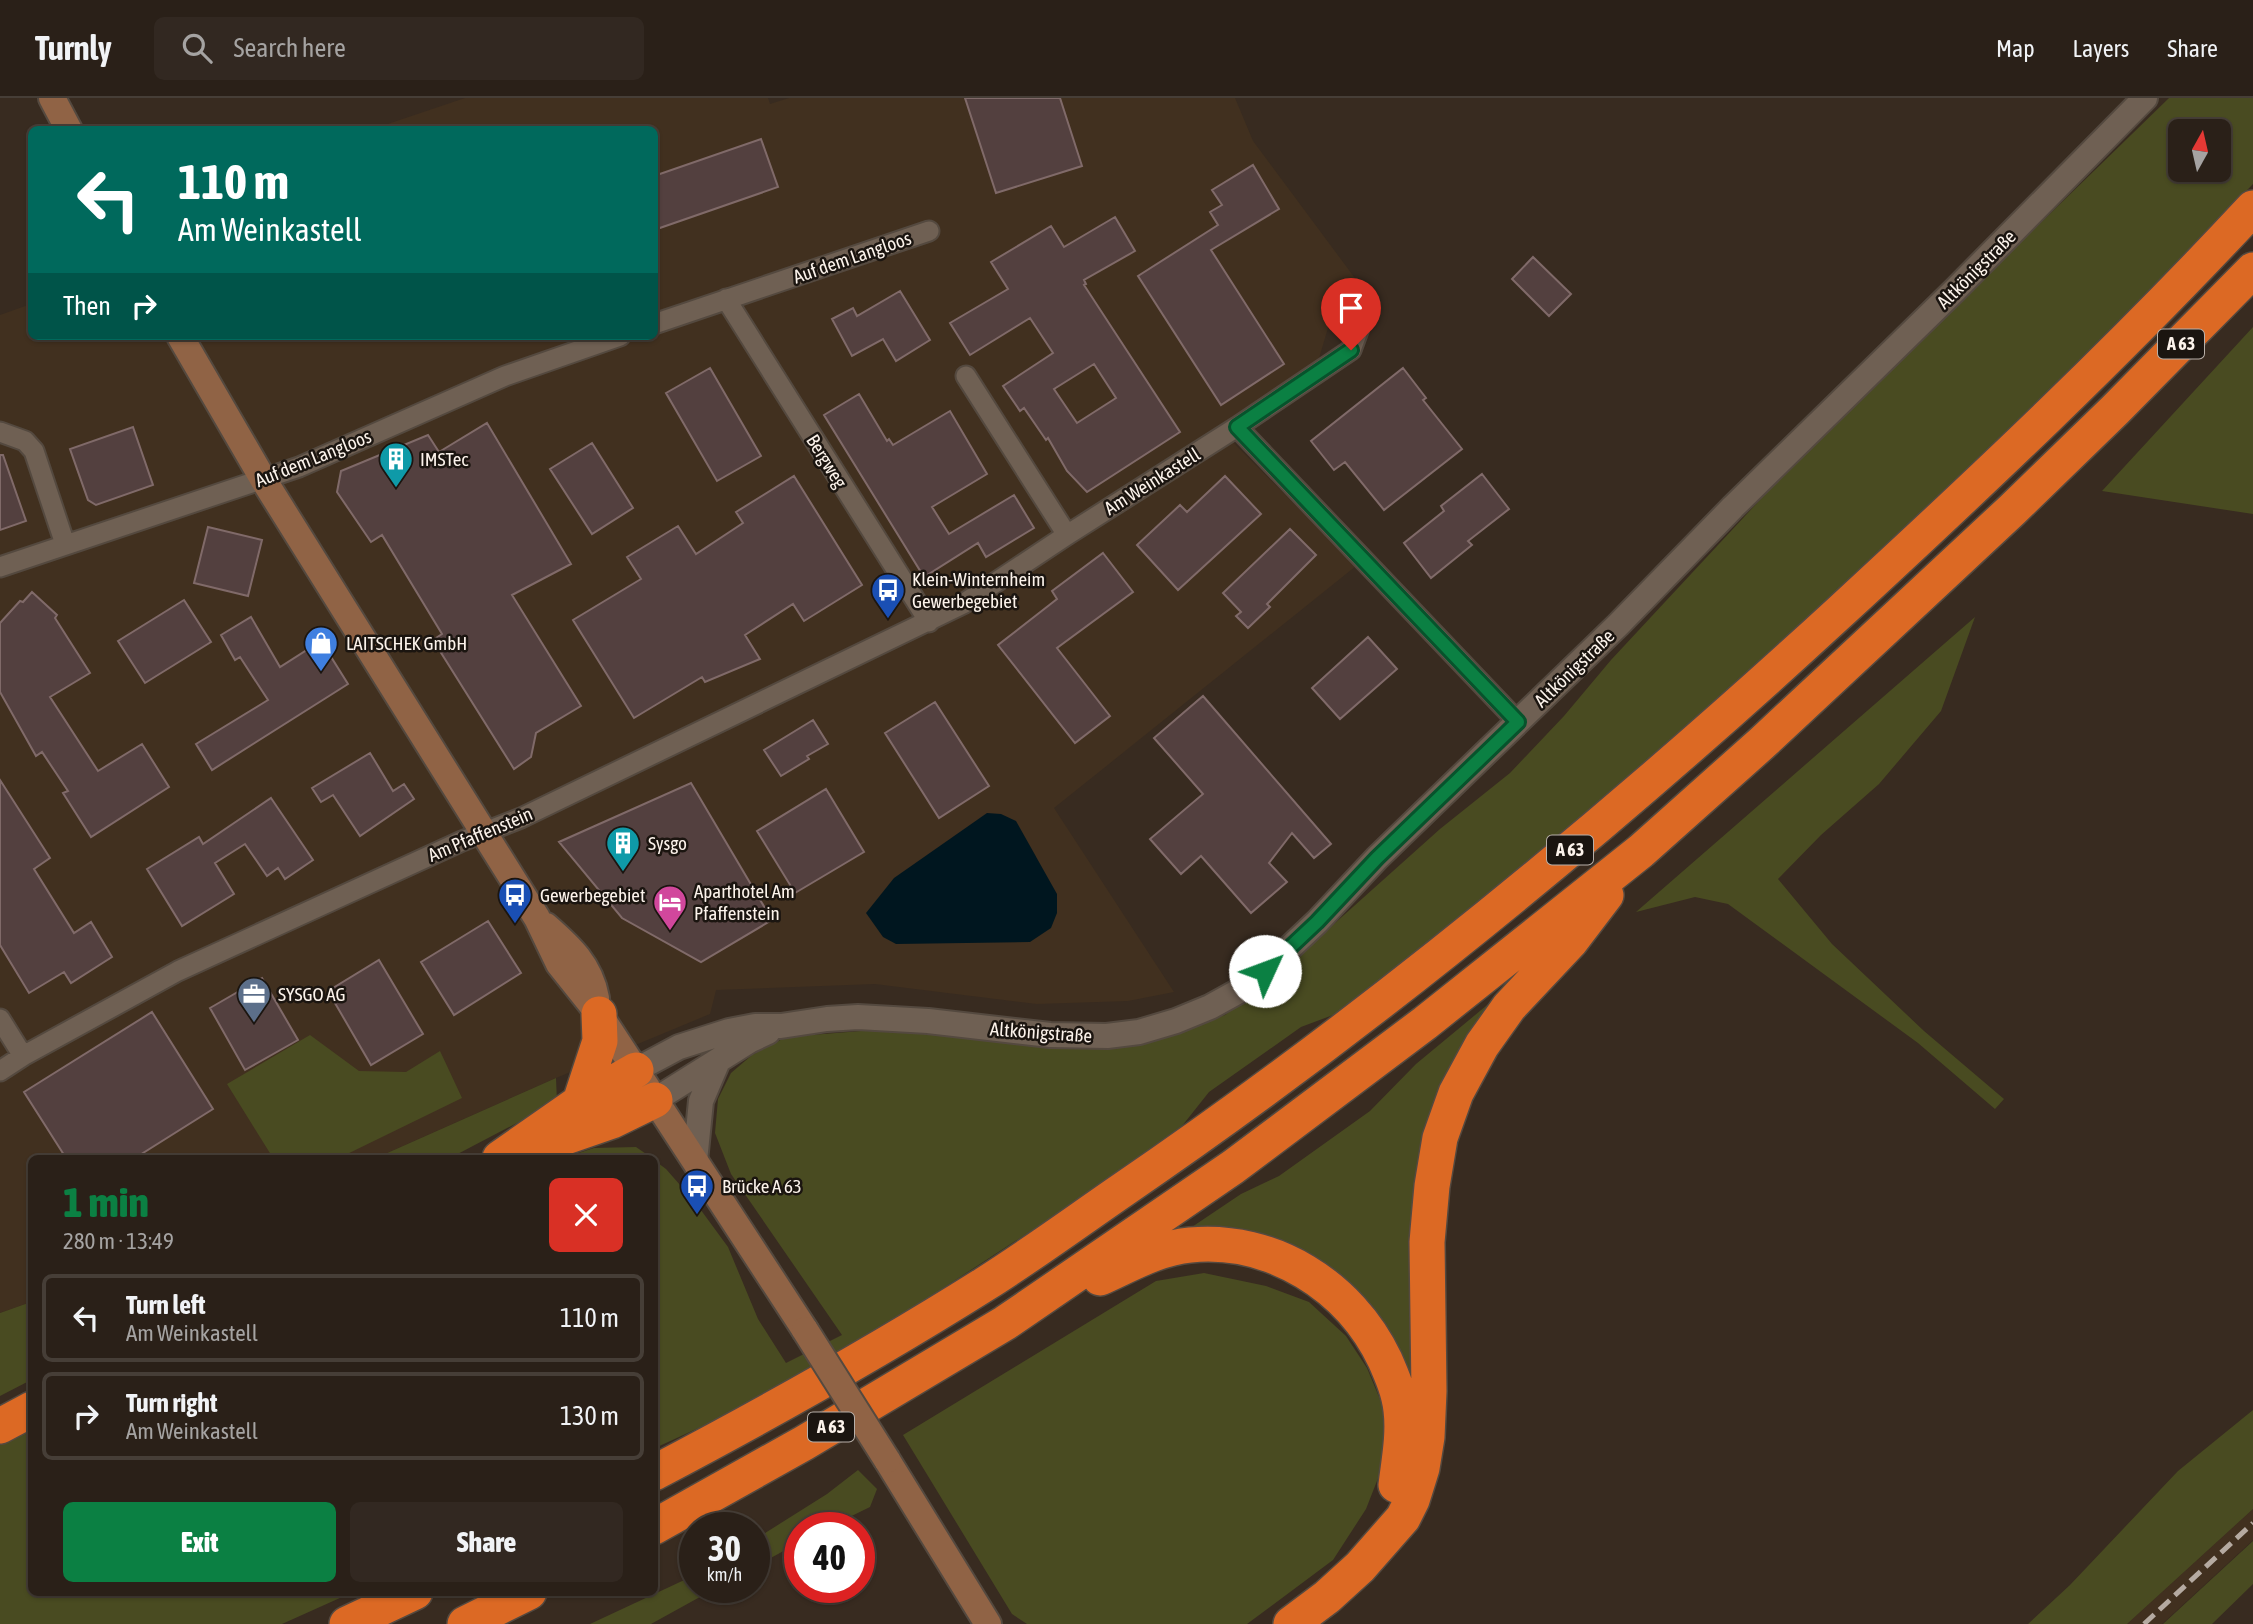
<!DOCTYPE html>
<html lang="en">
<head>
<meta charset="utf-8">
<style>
  :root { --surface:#2a2018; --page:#322821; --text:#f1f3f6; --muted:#a5a3a2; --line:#463e37; --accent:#0b8043 }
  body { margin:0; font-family:"Asap Condensed",sans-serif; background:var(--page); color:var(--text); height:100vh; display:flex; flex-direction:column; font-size:26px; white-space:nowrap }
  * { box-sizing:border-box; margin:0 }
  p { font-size:23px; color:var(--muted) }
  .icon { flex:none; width:38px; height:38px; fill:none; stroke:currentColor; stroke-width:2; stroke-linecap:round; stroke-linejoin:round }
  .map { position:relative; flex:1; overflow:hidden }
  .sheet { position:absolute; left:28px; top:1057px; width:630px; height:441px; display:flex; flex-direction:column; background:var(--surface); border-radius:10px; box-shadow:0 2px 5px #0004,0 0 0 2px var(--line) }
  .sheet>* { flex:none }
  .guide { position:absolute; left:28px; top:28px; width:630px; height:214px; border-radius:10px; box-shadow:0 2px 5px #0004,0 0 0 2px var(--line); background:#00695c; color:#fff; overflow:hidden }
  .needle { width:46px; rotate:8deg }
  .buttons { position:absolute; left:2168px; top:21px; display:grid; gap:14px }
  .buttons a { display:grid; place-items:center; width:63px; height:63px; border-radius:10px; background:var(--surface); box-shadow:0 2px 5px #0004,0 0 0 2px var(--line); font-size:35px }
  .speed { position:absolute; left:679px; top:1414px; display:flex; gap:14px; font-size:35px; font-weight:700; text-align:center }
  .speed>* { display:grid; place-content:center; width:91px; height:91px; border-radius:50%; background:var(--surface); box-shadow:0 2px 5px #0004,0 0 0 2px var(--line); line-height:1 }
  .speed small { font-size:18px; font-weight:400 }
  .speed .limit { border:10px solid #d22; background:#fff; color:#111 }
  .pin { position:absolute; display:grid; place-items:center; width:60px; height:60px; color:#fff; margin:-72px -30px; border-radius:50% 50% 50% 0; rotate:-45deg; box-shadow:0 0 7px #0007 }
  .pin .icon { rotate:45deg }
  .me { position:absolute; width:77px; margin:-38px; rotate:47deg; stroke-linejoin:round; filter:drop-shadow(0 0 5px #0008) }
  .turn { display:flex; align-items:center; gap:24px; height:147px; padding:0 35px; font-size:32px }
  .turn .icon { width:91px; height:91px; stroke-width:2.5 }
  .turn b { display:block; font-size:49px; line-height:60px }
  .then { display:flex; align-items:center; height:66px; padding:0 35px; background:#0003; gap:14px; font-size:26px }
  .round { display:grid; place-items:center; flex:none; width:74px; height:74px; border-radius:10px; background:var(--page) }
  .head { display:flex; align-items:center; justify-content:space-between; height:119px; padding:0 35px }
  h1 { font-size:42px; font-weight:800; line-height:52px; color:var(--accent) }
  .button { display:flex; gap:14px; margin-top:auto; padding:14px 35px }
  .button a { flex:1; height:80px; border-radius:10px; background:var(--accent); color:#fff; font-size:28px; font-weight:800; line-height:80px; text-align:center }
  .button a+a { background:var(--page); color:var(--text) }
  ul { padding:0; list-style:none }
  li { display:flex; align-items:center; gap:21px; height:88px; margin:0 14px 10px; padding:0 21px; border:4px solid var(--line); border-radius:10px }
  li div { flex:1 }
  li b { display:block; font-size:26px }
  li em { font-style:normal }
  header { display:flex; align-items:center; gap:42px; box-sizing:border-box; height:98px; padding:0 35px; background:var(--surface); border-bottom:2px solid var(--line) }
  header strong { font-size:33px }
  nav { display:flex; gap:38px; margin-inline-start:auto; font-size:24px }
  .search { width:490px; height:63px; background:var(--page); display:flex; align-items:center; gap:18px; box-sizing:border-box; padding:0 24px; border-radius:10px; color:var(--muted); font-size:26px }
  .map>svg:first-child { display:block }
</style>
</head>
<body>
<header>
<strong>Turnly</strong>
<div class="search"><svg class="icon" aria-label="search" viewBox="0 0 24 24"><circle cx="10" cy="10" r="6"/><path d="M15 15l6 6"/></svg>Search here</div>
<nav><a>Map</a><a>Layers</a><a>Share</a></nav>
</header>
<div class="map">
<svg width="2253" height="1526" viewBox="0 0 2253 1526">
  <rect width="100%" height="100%" fill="#382b20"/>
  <!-- built -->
  <path fill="#41301f" d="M465 0H768L770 6 789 0H1235L1253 43 1366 195 1331 220 1317 267 1220 331 1356 468 1054 710 1174 894 1128 903 1037 906 875 886 716 892 710 916 556 980 376 1060H32L31 1204 0 1215V217L31 206 32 238H654V32L373 31Z
    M2253 1411V1442L2162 1526H2127Z"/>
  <!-- green -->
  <path fill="#494b21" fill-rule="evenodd" d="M2169 0H2253V86C2086 260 1912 428 1733 590 1607 703 1473 808 1341 914L1301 929 1209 994 1182 1028 1080 1101 911 1211 727 1317 655 1350 654 1062 666 1071 695 1104 728 1149 758 1221 786 1265 842 1237 731 1076 715 1035 718 1001 731 975 752 957 786 939 886 931 1175 935 1225 917 1268 885 1440 731 1510 675 1564 618 1611 562 1798 361ZM2180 33H2219V72H2180Z
    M2253 229V416L2102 393Z
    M1975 519 1941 613 1879 686 1821 737 1778 781 1832 846 1924 933 2004 1001 1995 1011 1918 945 1728 806 1695 799 1636 814Z
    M1492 903 1446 999 1421 1302 1367 1211 1180 1137 1241 1096 1279 1078 1370 1013 1416 966Z
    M310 937 359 973 406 974 440 953 462 1000 339 1060H273L227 986Z
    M556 980 557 1004 450 1060H376Z
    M636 1049 652 1060H563L594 1050Z
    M1204 1175 1266 1188 1309 1204 1346 1238 1367 1270 1387 1318 1384 1365 1366 1411 1333 1462 1247 1526H1027L1012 1516 903 1337 1156 1183Z
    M31 1204V1282L0 1298V1215Z
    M2253 1312V1411L2127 1526H2028L2070 1487 2178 1373Z
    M31 1325 32 1494 351 1495 282 1526H0V1341Z
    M858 1372 877 1391 870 1409 827 1430H800V1444L754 1469V1442L827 1396Z
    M2253 1443V1486L2212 1526H2163Z
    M695 1477V1489H718L651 1526H590Z"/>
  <!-- water -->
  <path fill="#00161f" d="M987 715 1001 716 1016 723 1057 796V815L1051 830 1030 844 896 846 883 839 866 815 894 780Z"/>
  <!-- building -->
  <path fill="#53403f" stroke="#806a69" stroke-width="2" fill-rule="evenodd" d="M965 0H1060L1082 68 996 95Z
    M761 41 778 89 654 132V78Z
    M1253 67 1279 111 1211 152 1284 266 1221 307 1138 178 1218 127 1210 114 1222 107 1212 92Z
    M1115 119 1135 153 1084 182 1086 186 1084 187 1180 334 1087 394 1067 373 1048 340 1046 342 1024 310 1020 313 1003 288 1053 255 1030 220 970 257 950 225 1008 191 991 164 1051 128 1064 149ZM1094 266 1116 300 1077 325 1054 291Z
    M1533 159 1571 196 1549 218 1512 181Z
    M900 193 930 242 896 263 883 241 852 258 832 221 853 210 857 218Z
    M710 270 761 358 717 383 666 295Z
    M1403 270 1426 300 1423 302 1462 351 1384 412 1345 364 1334 372 1311 343Z
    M859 296 887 343 889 341 893 347 950 313 987 376 932 409 949 436 1014 397 1034 430 986 459 978 445 924 479 824 317Z
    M487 325 571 466 512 497 581 608 536 635 531 659 514 671 433 542 442 536 382 437 371 444 337 394 341 373 428 337 439 354Z
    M133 329 153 387 96 407 88 402 70 351Z
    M592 345 633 410 592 436 550 371Z
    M0 357H3L26 423 0 432Z
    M1482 376 1509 411 1468 443 1472 447 1431 480 1404 445 1444 413 1441 408Z
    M794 378 862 487 804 523 793 506 745 537 760 561 705 584 702 579 634 620 573 522 641 481 627 459 678 428 696 456 743 425 736 414Z
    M1225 378 1261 416 1178 492 1137 447 1180 407 1187 414Z
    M208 429 262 442 248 498 194 485Z
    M1290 431 1316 457 1267 506 1270 509 1248 530 1236 518 1241 514 1223 495Z
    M1103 455 1133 494 1057 550 1110 618 1075 645 998 547 1057 501 1052 493Z
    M32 494 57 517 55 520 90 575 50 599 98 673 142 646 169 689 91 739 63 695 68 693 42 654 36 658 0 594V525L20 503 23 504Z
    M184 502 211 544 145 585 118 543Z
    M251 519 280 569 321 543 348 586 212 672 196 646 268 602 240 559 235 562 221 537Z
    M1368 539 1397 571 1340 621 1312 590Z
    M1203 598 1331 746 1314 760 1292 735 1269 765 1287 784 1251 815 1201 758 1181 776 1150 741 1203 696 1154 640Z
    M935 604 989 688 939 720 885 635Z
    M813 622 828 646 807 658 809 661 781 678 764 652Z
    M370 655 393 693 404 686 414 701 360 738 333 697 321 704 312 690Z
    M0 682 50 760 34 771 74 835 91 824 112 859 71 885 64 874 29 895 0 847Z
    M691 685 772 822 701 864 622 820 559 744Z
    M826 691 864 754 795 795 757 733Z
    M271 700 313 762 285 781 278 770 267 778 245 746 215 765 234 796 182 828 147 771 199 739 203 746Z
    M488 823 521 875 454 917 421 864Z
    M379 862 423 936 371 967 328 893Z
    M262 880 298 942 245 972 210 910Z
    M152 914 213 1011 135 1060H66L24 994Z"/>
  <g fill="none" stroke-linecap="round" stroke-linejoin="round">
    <!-- minor casing -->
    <g stroke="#54493f" stroke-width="23">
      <path id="minor" d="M726 201 929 524
        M654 226 929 133
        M966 278 1067 437
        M1237 329 1518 624
        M0 334 25 343 34 353 65 446
        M0 469 299 369 505 278 620 238
        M0 921 23 958
        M0 973 23 958 178 873 462 743 521 720 963 506 1067 437 1237 329 1351 252 1359 230"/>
    </g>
    <!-- tertiary casing -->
    <g stroke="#54493f" stroke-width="28">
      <path id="tertiary" d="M636 972 679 949 729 933 755 928H781L827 921 858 919 928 923 1050 937 1107 938 1139 934 1176 923 1210 909 1239 893 1265 873 1317 824 1377 760 1618 527 1733 409 1955 192 2145 0
        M655 1002 749 943 768 934
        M695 1063 701 1003 718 963"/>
    </g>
    <!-- secondary casing -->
    <g stroke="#54493f" stroke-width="30">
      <path id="secondary" d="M52 0 69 32
        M180 238 263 381 537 820 559 866 599 916 805 1232
        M546 828C570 849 590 867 596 900
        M887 1362 988 1526"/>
    </g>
    <!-- motorway casing -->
    <g stroke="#54493f" stroke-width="38">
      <path id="motorway" d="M580 1004 600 943 599 916
        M534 1050 612 1023 655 1002
        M500 1060 580 1004 636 972
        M1100 1180C1129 1167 1158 1150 1190 1147 1272 1139 1350 1188 1385 1262 1392 1278 1399 1294 1401 1312 1404 1337 1399 1362 1396 1387
        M0 1328 32 1311
        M654 1375C766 1316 877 1254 985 1186 1031 1157 1076 1124 1121 1093 1376 919 1614 722 1841 513 1982 383 2122 251 2253 110
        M654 1429 804 1345 1005 1225 1233 1069 1425 925 1641 753 1762 645 2012 412 2115 312 2253 172
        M347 1526 415 1494
        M465 1526 529 1494
        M1291 1526 1327 1499 1360 1469 1403 1420 1412 1402 1422 1370 1427 1339 1429 1293 1427 1144 1432 1088 1440 1040 1456 995 1482 947 1509 909 1571 843 1606 797"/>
    </g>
    <!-- minor -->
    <use href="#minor" stroke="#6f6053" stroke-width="19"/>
    <!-- tertiary -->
    <use href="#tertiary" stroke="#6f6053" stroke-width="24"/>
    <!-- secondary -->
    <use href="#secondary" stroke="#906345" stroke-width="26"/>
    <!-- motorway -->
    <use href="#motorway" stroke="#dc6924" stroke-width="35"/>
    <!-- rail -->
    <path stroke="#b5aaa1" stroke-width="5" stroke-dasharray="14 7" stroke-linecap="butt" d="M2144 1526 2253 1425"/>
    <!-- secondary-bridge casing -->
    <g stroke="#54493f" stroke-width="30" stroke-linecap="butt">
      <path id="secondary-bridge" d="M805 1232 887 1362"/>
    </g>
    <!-- secondary-bridge -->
    <use href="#secondary-bridge" stroke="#906345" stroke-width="26"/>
  </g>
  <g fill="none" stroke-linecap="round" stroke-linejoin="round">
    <!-- route casing -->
    <g stroke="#07532c" stroke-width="18">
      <path id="route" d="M1265 873 1317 824 1377 760 1518 624 1237 329 1351 252"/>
    </g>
    <!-- route -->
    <use href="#route" stroke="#0b8043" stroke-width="12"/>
  </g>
  <!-- icons -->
  <defs>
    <g id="building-pin" transform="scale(1.75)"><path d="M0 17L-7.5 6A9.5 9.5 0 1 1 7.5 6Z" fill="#0f9aa8" stroke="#1b1510"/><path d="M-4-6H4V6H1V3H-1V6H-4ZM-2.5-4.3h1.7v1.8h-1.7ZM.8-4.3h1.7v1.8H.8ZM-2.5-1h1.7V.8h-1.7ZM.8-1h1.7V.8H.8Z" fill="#fff"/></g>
    <g id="bus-pin" transform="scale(1.75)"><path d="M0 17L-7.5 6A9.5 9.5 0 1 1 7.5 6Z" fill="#1a4fb4" stroke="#1b1510"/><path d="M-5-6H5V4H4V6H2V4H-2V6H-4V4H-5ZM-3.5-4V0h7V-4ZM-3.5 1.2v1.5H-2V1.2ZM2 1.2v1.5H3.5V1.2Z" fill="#fff"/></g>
    <g id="shop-pin" transform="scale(1.75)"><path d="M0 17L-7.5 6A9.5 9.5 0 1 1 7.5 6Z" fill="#3f7fe0" stroke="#1b1510"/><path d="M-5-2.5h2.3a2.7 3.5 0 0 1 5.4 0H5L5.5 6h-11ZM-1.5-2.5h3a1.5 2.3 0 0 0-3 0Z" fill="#fff"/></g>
    <g id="hotel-pin" transform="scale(1.75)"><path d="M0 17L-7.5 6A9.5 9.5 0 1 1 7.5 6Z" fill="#d1479c" stroke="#1b1510"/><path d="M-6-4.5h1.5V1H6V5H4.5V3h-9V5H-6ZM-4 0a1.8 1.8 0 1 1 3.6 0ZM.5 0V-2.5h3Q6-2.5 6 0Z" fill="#fff"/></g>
    <g id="office-pin" transform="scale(1.75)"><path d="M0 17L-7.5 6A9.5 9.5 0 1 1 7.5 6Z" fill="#5c6f8a" stroke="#1b1510"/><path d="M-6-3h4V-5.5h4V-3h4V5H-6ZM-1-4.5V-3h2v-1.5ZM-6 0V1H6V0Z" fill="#fff"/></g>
  </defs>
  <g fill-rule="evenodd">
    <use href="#building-pin" x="396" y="361"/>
    <use href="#bus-pin" x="888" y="492"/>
    <use href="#shop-pin" x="321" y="545"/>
    <use href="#building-pin" x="623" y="745"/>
    <use href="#bus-pin" x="515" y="797"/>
    <use href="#hotel-pin" x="670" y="804"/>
    <use href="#office-pin" x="254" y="896"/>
    <use href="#bus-pin" x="697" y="1088"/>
  </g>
  <g text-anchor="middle" stroke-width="5" stroke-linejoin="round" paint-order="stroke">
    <!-- shield labels -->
    <g fill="#1b1510" stroke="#b8b0a9" stroke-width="2">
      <rect x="2158" y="231.5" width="46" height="29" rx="5"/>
      <rect x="1547" y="737.5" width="46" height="29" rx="5"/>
      <rect x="808" y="1314.5" width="46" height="29" rx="5"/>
    </g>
    <g font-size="18" font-weight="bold" fill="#fcf3eb">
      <text x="2181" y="252">A 63</text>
      <text x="1570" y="758">A 63</text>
      <text x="831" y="1335">A 63</text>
    </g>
    <!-- street labels -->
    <g font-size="19" fill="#fcf3eb" stroke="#1b1510">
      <text transform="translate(852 159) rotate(-19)" y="7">Auf dem Langloos</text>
      <text transform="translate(1976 171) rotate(-45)" y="7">Altkönigstraße</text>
      <text transform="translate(313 360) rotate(-22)" y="7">Auf dem Langloos</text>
      <text transform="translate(827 363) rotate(58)" y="7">Bergweg</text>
      <text transform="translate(1152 383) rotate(-32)" y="7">Am Weinkastell</text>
      <text transform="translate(1574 570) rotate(-44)" y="7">Altkönigstraße</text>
      <text transform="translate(480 736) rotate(-23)" y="7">Am Pfaffenstein</text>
      <text transform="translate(1041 934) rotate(4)" y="7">Altkönigstraße</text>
    </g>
    <!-- poi labels -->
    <g font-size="19" fill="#fcf3eb" stroke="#1b1510" text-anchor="start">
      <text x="420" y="368">IMSTec</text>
      <text x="912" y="488">Klein-Winternheim<tspan x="912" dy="22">Gewerbegebiet</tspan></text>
      <text x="346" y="552">LAITSCHEK GmbH</text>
      <text x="648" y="752">Sysgo</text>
      <text x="694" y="800">Aparthotel Am<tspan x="694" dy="22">Pfaffenstein</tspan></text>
      <text x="540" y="804">Gewerbegebiet</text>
      <text x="278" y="903">SYSGO AG</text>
      <text x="722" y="1095">Brücke A 63</text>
    </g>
  </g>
</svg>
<div class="buttons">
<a><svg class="needle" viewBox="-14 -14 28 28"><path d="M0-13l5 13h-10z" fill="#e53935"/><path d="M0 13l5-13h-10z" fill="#a5a3a2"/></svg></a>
</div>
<div class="speed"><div>30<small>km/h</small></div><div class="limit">40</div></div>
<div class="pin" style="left:1351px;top:252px;background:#d93025"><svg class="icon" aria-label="arrive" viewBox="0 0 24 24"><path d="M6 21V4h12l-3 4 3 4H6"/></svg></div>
<svg class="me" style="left:1265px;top:873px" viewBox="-20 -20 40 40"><circle r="19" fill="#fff"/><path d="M0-13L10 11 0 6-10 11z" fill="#0b8043"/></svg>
<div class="guide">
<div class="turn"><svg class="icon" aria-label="left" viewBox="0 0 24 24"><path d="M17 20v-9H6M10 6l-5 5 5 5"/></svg><div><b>110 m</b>Am Weinkastell</div></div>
<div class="then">Then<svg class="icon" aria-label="right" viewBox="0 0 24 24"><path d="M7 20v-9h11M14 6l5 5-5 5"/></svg></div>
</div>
<section class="sheet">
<div class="head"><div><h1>1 min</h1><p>280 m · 13:49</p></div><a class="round" style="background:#d93025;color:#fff"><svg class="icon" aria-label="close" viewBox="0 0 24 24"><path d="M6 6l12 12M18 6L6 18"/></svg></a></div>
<ul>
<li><svg class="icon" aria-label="left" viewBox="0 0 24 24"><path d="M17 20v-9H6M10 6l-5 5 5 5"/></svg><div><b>Turn left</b><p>Am Weinkastell</p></div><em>110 m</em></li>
<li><svg class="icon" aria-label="right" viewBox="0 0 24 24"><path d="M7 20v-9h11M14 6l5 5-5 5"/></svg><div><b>Turn right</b><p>Am Weinkastell</p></div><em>130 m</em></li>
</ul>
<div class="button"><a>Exit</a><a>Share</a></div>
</section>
</div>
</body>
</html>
